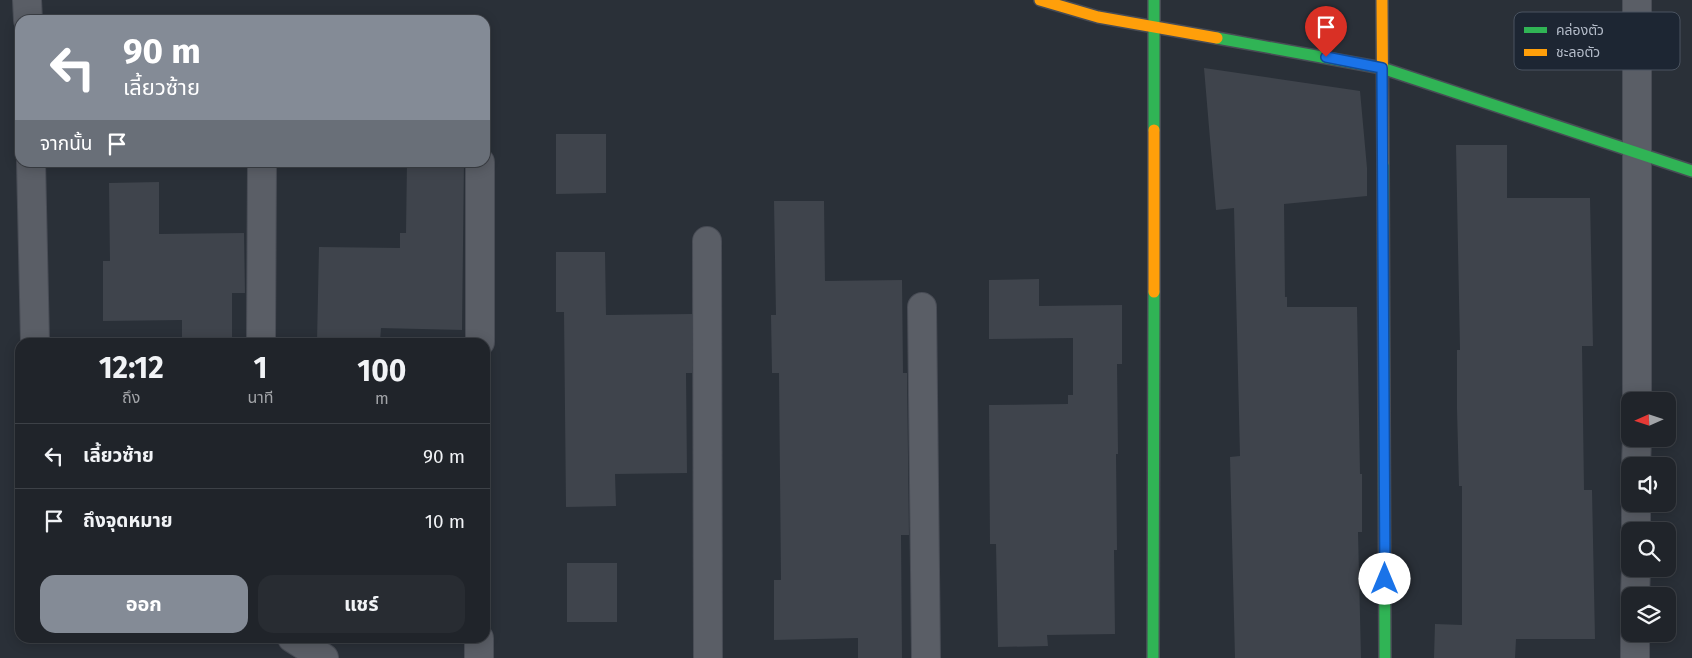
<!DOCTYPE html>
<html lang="th">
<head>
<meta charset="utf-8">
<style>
  :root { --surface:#20242a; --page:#282c32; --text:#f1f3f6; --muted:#a2a4a8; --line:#3d4147; --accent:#848b96 }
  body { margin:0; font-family:"Fira Sans","Noto Sans Thai",sans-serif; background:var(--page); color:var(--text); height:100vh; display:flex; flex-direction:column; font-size:19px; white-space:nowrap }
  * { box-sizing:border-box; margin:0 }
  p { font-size:16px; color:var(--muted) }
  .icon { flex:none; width:28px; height:28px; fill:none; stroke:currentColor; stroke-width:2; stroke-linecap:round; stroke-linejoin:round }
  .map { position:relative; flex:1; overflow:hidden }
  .details { position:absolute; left:15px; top:338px; width:475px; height:305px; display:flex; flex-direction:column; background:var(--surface); border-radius:15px; box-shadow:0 2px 12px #0003,0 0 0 1px var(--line) }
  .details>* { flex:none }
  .hud { position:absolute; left:15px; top:15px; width:475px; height:152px; border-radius:15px; box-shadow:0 2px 12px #0003,0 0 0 1px var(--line); background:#848b96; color:#fff; overflow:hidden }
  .needle { width:32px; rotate:267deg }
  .tools { position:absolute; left:1621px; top:392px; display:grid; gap:10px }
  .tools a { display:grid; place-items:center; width:55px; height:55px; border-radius:10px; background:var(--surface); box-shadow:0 2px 12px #0003,0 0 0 1px var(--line); font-size:25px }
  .pin { position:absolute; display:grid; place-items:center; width:42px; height:42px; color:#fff; margin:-51px -21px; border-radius:50% 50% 50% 0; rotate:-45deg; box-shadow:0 0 5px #0007 }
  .pin .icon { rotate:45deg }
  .me { position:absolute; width:55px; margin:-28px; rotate:0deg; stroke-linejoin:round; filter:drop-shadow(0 0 4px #0008) }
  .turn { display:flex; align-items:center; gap:18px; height:105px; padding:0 25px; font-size:22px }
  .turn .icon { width:65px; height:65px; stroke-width:2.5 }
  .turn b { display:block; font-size:35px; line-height:42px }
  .then { display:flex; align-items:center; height:48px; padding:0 25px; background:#0003; gap:10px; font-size:19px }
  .eta { display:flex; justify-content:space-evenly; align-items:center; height:85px; text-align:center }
  .eta b { font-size:30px; font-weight:700; line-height:35px }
  .button { display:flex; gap:10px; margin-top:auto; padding:10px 25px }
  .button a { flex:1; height:58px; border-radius:15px; background:var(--accent); color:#fff; font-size:20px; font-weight:700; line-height:58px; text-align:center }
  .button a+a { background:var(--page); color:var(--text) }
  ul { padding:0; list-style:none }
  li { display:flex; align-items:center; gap:15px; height:65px; padding:0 25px; border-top:1px solid var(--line) }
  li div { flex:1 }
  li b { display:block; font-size:19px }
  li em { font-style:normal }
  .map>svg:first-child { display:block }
</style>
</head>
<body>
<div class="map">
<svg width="1692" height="658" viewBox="0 0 1692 658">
  <rect width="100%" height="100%" fill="#2a3038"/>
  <!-- building -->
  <path fill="#3f444c" d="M1204 68 1360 91 1367 168V196L1284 204 1285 297H1287V307H1357L1360 474H1362V532H1358L1361 658H1235L1230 457 1240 456 1234 208 1216 210Z
    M556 134H606V193L556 194Z
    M1456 145H1507V198H1590L1593 346H1582L1584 490H1592L1595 639H1516L1515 658H1434L1435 624 1462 625V486H1459L1457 409V350H1460Z
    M407 162H464L462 330 381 328 380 342H317L319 247 400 248V233H406Z
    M159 182V234L244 233 245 293H232V342H182V320L103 321V261H110L109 183Z
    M774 201H824L825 281 902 280 903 373H907L909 535H901L902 658H858V638L774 640V580H781L779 373H772L771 315H776Z
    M556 252H605L606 315 692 314V373H686L687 473 615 474 616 506 566 507 564 312H556Z
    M1039 279V306L1122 305V364H1117L1118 454H1116L1117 550H1114L1115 634 1047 635 1048 646 998 647 996 544H990L989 405 1068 404V395H1073V338L989 339V280Z
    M567 563H617V622H567Z"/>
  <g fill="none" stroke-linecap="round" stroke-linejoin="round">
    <!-- street casing -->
    <g stroke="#484c55" stroke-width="30">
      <path id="street" d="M27 0 28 20
        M31 162 35 342
        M707 241 708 658
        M922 307 926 658
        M261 342 262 162
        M480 342V162
        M1637 401V0
        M1636 466 1637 439
        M1636 531V504
        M1635 596 1636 569
        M292 638 324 658
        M479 658V638
        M1635 658V634"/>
    </g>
    <!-- fast casing -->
    <g stroke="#484c55" stroke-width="14">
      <path id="fast" d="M1217 38 1382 68 1692 171
        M1154 130V0
        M1383 163 1385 658
        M1153 658 1154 292"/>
    </g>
    <!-- slow casing -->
    <g stroke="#484c55" stroke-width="14">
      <path id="slow" d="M1040 0 1098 17 1217 38
        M1382 0 1383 163
        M1154 292V130"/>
    </g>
    <!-- street -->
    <use href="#street" stroke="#5a5e66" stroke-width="28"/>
    <!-- fast -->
    <use href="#fast" stroke="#30b455" stroke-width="11"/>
    <!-- slow -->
    <use href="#slow" stroke="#ff9f0a" stroke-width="11"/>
  </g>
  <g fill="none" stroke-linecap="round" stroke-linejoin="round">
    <!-- route casing -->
    <g stroke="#114b97" stroke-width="12">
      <path id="route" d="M1326 57 1382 68 1385 579"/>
    </g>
    <!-- route -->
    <use href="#route" stroke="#1a73e8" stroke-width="9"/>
  </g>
  <!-- legend -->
  <rect x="1514" y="12" width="166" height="58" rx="8" fill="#1d2633" stroke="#4a5360" stroke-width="1"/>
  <rect x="1524" y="27" width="23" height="6" fill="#30b455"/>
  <rect x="1524" y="49" width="23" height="7" fill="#ff9f0a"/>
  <g font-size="14" fill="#b4bcc9">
    <text x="1556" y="35">คล่องตัว</text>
    <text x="1556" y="57">ชะลอตัว</text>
  </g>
</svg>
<div class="tools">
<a><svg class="needle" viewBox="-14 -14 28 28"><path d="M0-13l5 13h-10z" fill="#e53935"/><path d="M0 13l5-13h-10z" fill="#a2a4a8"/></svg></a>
<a><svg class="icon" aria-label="sound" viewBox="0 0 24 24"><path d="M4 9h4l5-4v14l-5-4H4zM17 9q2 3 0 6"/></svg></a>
<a><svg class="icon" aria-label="search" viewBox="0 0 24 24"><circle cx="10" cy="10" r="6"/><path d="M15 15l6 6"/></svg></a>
<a><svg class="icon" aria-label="layers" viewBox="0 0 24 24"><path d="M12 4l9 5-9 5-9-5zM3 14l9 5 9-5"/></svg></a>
</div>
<div class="pin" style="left:1326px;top:57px;background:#d93025"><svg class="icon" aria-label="arrive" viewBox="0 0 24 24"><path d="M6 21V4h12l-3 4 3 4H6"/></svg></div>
<svg class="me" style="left:1385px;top:579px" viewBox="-20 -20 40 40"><circle r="19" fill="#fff"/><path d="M0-13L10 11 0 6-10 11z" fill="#1a73e8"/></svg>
<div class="hud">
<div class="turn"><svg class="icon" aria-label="left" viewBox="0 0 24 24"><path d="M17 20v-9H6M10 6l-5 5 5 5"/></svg><div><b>90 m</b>เลี้ยวซ้าย</div></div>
<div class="then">จากนั้น<svg class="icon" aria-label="arrive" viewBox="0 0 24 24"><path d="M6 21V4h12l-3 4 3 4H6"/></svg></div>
</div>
<section class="details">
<div class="eta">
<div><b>12:12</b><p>ถึง</p></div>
<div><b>1</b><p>นาที</p></div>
<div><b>100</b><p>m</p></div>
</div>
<ul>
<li><svg class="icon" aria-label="left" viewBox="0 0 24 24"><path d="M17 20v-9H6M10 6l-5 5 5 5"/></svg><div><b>เลี้ยวซ้าย</b></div><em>90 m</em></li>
<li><svg class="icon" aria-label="arrive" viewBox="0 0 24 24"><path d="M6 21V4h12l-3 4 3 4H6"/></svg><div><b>ถึงจุดหมาย</b></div><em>10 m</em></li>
</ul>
<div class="button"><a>ออก</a><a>แชร์</a></div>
</section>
</div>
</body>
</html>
